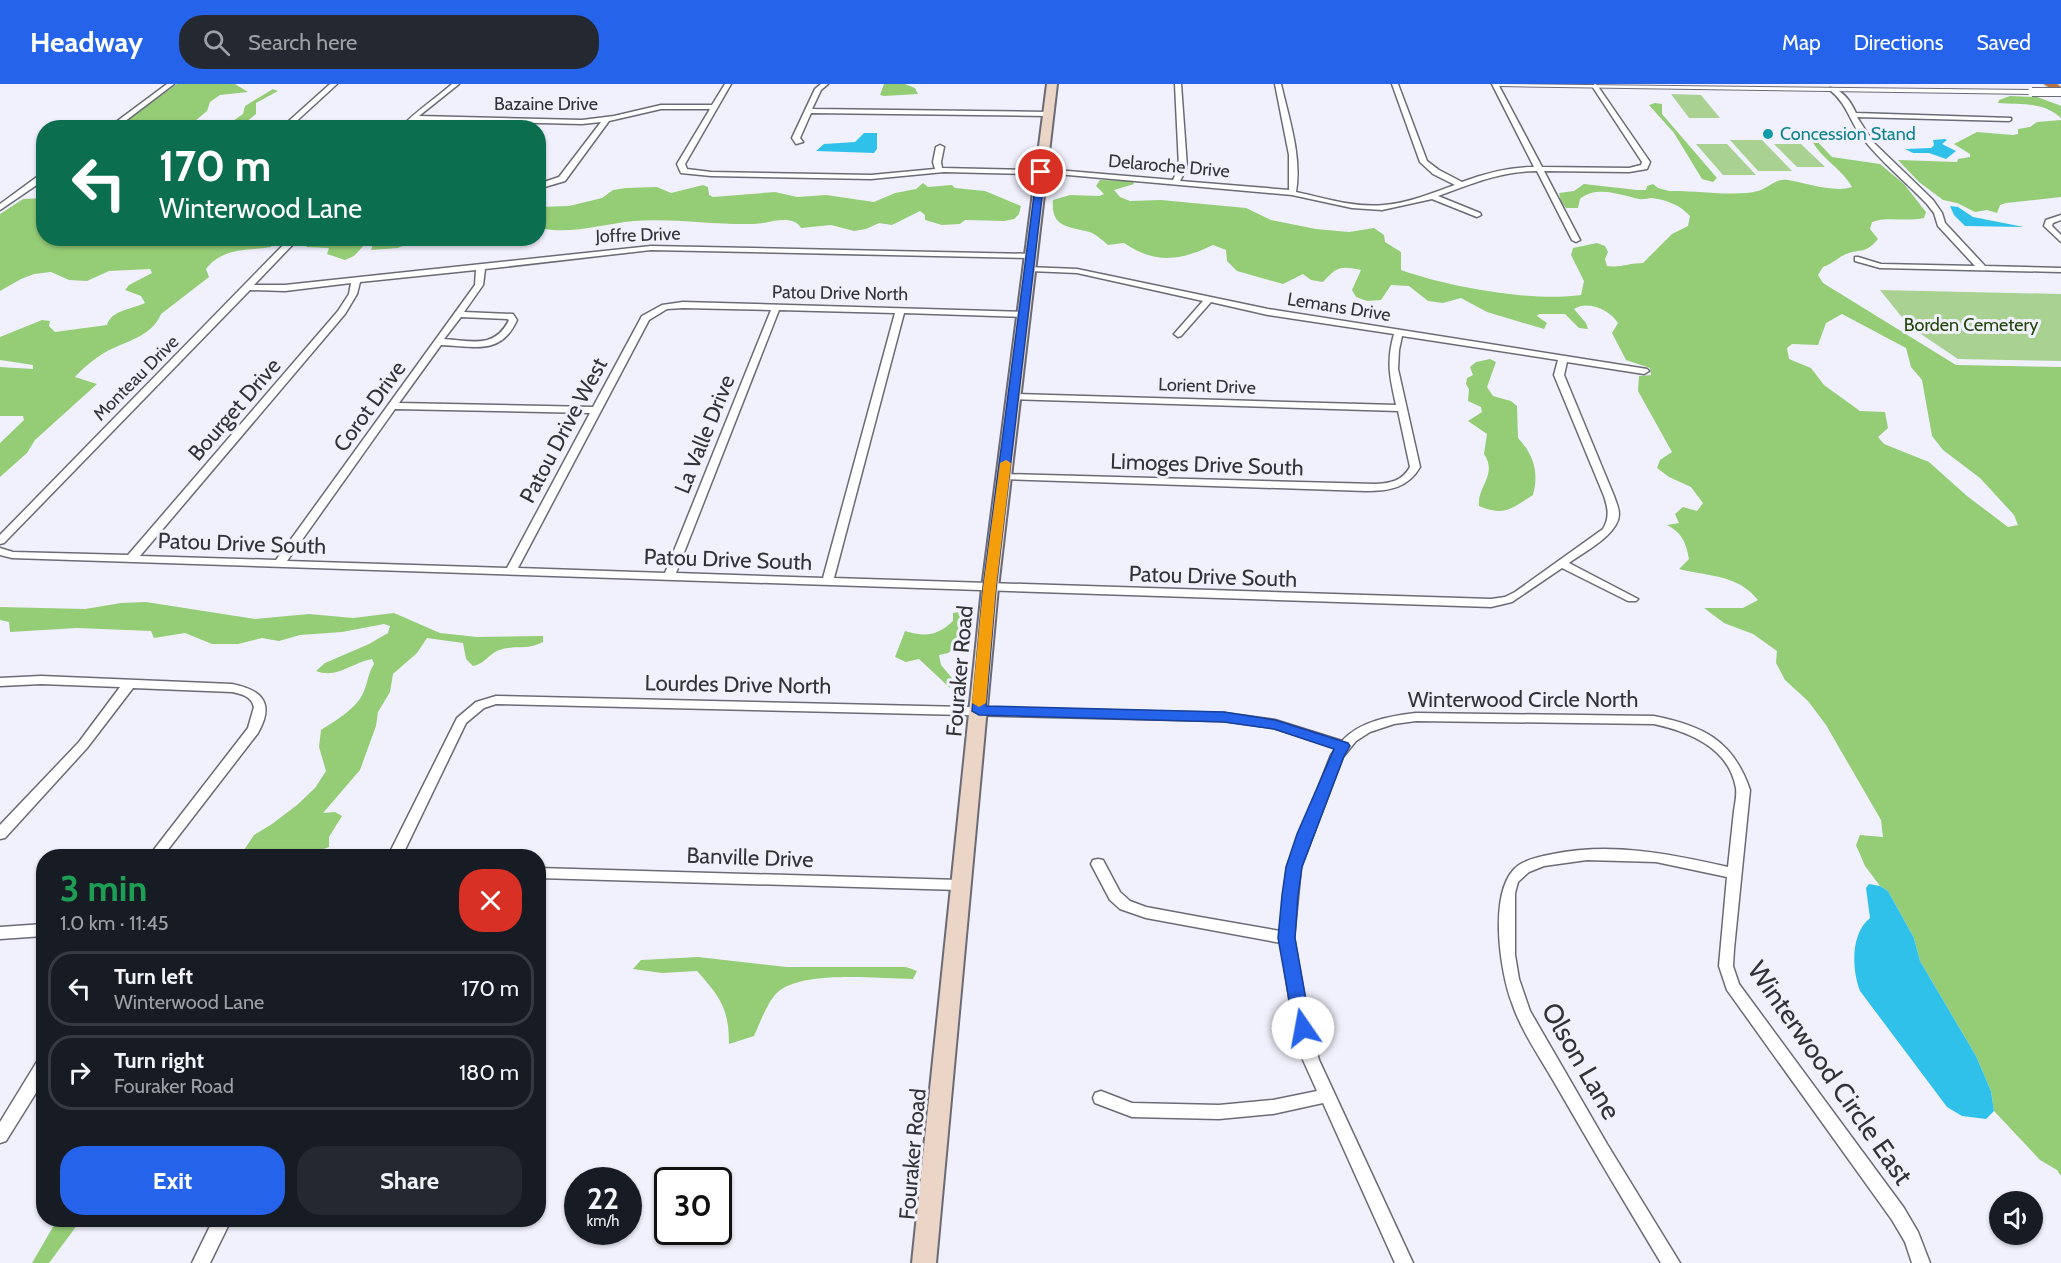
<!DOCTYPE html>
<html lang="en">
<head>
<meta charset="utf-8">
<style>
  :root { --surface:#171b24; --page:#242831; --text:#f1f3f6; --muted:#9ea1a6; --line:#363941; --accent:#2563eb }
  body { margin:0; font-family:Cabin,sans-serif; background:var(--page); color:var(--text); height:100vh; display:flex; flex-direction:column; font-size:22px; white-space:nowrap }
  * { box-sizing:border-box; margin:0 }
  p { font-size:20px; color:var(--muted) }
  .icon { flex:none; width:33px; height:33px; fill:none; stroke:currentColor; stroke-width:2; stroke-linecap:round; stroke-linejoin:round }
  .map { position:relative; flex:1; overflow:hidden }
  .sheet { position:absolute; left:36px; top:765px; width:510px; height:378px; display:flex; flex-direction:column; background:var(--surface); border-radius:24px; box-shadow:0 2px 4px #0004 }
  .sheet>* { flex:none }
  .top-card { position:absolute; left:36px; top:36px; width:510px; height:126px; border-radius:24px; box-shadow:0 2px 4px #0004; background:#0b6e4f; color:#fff; overflow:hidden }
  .buttons { position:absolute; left:1989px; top:1107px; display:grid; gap:12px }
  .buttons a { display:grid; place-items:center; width:54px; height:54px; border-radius:50%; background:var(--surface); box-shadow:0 2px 4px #0004; font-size:30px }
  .speed { position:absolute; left:564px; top:1083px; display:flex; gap:12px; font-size:30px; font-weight:700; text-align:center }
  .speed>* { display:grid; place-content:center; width:78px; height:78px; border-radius:50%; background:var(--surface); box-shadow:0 2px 4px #0004; line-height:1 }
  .speed small { font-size:15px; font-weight:400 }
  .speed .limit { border:3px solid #111; border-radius:9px; background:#fff; color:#111 }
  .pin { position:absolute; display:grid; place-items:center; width:51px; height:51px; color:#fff; margin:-26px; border:3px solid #fff; border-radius:50%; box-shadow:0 2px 6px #0007 }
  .me { position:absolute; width:66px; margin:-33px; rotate:348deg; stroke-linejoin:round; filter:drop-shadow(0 0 4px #0008) }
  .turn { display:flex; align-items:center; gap:21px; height:126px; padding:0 24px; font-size:27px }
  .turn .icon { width:78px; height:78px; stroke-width:2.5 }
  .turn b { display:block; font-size:42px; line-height:51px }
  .round { display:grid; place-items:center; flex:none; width:63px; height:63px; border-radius:24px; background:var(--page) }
  .headline { display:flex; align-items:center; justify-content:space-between; height:102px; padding:0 24px }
  h1 { font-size:36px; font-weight:700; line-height:45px; color:#1e9e55 }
  .primary-button { display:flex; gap:12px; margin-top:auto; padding:12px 24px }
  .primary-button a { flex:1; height:69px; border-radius:24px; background:var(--accent); color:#fff; font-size:24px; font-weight:700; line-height:69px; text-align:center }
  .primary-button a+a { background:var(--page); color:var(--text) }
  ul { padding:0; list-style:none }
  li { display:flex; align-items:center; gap:18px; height:75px; margin:0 12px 9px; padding:0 12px; border:3px solid var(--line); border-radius:24px }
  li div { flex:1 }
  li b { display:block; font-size:22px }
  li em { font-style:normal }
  header { display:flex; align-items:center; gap:36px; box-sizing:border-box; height:84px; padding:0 30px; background:var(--accent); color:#fff }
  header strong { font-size:28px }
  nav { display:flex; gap:33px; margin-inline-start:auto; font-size:21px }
  .search { width:420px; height:54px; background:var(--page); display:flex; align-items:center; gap:15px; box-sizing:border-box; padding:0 21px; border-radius:24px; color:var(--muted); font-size:22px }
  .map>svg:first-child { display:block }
</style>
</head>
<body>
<header>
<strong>Headway</strong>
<div class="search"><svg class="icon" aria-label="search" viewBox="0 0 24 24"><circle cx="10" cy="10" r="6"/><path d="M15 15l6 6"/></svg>Search here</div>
<nav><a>Map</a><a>Directions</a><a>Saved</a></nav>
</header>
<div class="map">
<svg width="2061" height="1179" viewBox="0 0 2061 1179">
  <rect width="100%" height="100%" fill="#f1f1fd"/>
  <!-- green -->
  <path fill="#a8d192" d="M1671 10 1701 11 1720 34H1689Z
    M1730 56H1762L1792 87H1758Z
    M1696 60H1727L1756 91H1723Z
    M1774 60H1801L1825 83H1797Z
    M1880 206 2061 210V277L1958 275 1909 242Z"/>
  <!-- forest -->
  <path fill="#95cc76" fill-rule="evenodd" d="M177 0H235L248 8 220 11 210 18 207 27 188 43H118Z
    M884 0H905L915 4 918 10 884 12 880 11Z
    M273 5 278 7 256 19V30L240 43H224L243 30 245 22Z
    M2010 12 2037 13 2059 21 2061 22V34C2043 17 2020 21 1998 19L1999 16Z
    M1655 19 1662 20V30L1717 94 1713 98 1702 95 1674 49 1649 21Z
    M2061 36V113L2006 119 2000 121 1997 129 1987 126 1975 128 1957 119 1943 116 1919 98 1898 76 1957 78 1958 75 1970 73V70L1954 60 1977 48 2013 51 2018 50V45L2030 43 2037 38Z
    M1814 54 1832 73 1880 80 1904 100 1926 128 1924 134C1905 138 1887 132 1872 138L1870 145 1878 155C1866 169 1863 165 1849 169 1839 172 1833 180 1823 183L1818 191 1823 199 1956 281 2061 283V1092L2057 1086 2040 1076 1994 1027 1991 1007 1976 972 1920 877 1914 854 1888 807 1880 802 1865 782 1856 761 1860 751 1883 753 1881 736 1826 641 1808 617 1785 596 1776 579 1777 567 1753 550 1724 539 1704 524H1743L1758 516C1737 490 1710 493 1679 485L1689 475C1686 458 1682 449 1667 441L1679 439 1675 430 1683 423 1697 427 1703 419 1691 403 1669 393 1657 384 1660 376 1672 368 1638 307 1639 292 1651 291 1650 284 1626 276 1612 249 1618 239C1610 226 1588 216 1574 225L1586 239 1588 245 1579 244 1565 230H1539L1537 232 1547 239 1544 245 1487 228 1461 214 1443 219 1428 217 1409 202 1391 201 1381 216 1367 217 1356 213 1352 206 1361 186C1340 182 1338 182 1323 198L1311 196 1303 190 1283 200 1237 187 1227 177 1226 166 1213 161C1180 177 1155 180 1124 159L1108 161C1103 157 1098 152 1092 149 1074 142 1050 147 1053 116L1070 111 1099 112 1104 110 1096 102 1100 96 1133 97 1134 100 1114 106 1120 113 1130 117 1161 116 1246 124 1271 136 1316 145 1349 148 1374 144 1384 151 1385 158 1401 168V186C1449 203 1532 218 1581 211L1584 197 1571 171 1573 164 1597 159 1605 162 1608 168 1605 175 1607 182C1620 184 1630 179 1643 179L1672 150 1688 142 1690 132C1680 121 1667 116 1652 114 1648 114 1643 116 1639 115 1620 111 1597 101 1580 115L1578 124H1566L1561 118 1559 109 1574 107 1584 100 1637 106H1646L1647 102 1653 100 1658 104 1669 107C1695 106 1735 113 1758 107 1769 104 1775 94 1788 96 1805 99 1835 109 1852 103 1843 86 1822 75 1812 57ZM1842 230 1906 264 1911 283 1922 296 1932 352 1943 366 1980 394 2014 431 2018 441 2008 443 1967 412 1929 378 1884 360 1878 353 1888 344 1885 328 1860 327 1824 301 1811 284 1789 275 1787 264 1792 260 1818 261 1826 239Z
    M923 99 928 103 952 101 955 104 985 107 1021 122 1019 130 1014 135 1004 137 965 136 960 140 942 141 925 136V131L920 127 892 141 879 139 866 145 854 147 831 141 801 144C792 129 768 140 754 140 714 141 673 134 634 137 602 140 571 151 539 144V123L569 122 602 114 613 106 626 104 657 103 671 109 703 101 708 103 709 111 713 113 775 108 797 113 826 111 874 118 895 109 916 105Z
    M43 114 44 154H250V157L272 161 271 163C247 167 223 163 206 185L209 193 161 230C152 253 125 257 104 269 95 274 82 285 75 293L97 300 35 356 27 369 0 393V359L24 336 23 332H0V283L33 285V281L0 276V253L42 236 50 237 49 242 55 248 107 241C111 226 133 225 145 219L141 212 125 206 129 201 152 189 150 185 109 187 87 197 69 196 51 188 34 190 21 195 0 207V130L23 115Z
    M351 154H442V155L433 156 428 161 406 160 398 164 371 166 373 160 368 157 354 172 345 176 327 170 329 164 306 163 315 155H329L337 159Z
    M1490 275 1496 278 1487 303 1493 312 1511 317 1517 322 1518 354C1534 371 1539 389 1533 411 1512 424 1505 433 1479 422 1477 402 1498 391 1484 370L1487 350 1468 337 1482 328 1481 323 1468 317 1469 305 1466 300 1467 294 1473 291 1470 283 1476 278Z
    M146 518 255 535 309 530 353 534 394 529 440 549 477 553 543 552V558C527 567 511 560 497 567 487 572 484 580 473 582L466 575 463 559 427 554 417 569 393 590 390 608 378 628 376 642 360 686 323 729 335 728 342 732 329 753V763L306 772H244V766L254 751 272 740 297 721 315 704 326 687 319 663 321 646C336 636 357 625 364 607 368 598 368 589 374 580L372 575C351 579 337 595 316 587L325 579 369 560 388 549 390 542 384 540 342 548 300 551 279 557 262 554 238 560H212L185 549 154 554 151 547 77 544 10 548 9 538 0 536V523L85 525 121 519Z
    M959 528 964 529 962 560 948 569 939 571 941 581 952 594 950 604 919 575 906 578 895 573 905 547C925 553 937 552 953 537V529Z
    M698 873 787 883H906L917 887 913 895C878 895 807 886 779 907 769 914 759 941 754 952L729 960C729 924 720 913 697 887L662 889 633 885 641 876Z
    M57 1136H81L49 1179H32Z"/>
  <!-- water -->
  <path fill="#30c1ea" d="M864 49H877V65L874 69 816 67 824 60 855 58Z
    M1945 55 1947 56 1942 60 1956 67 1946 75 1929 69H1913L1905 65 1931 64 1934 61 1933 56Z
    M1950 122 1958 123 1973 133 2024 143 1965 142 1954 131Z
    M1869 800 1880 802 1888 807 1914 854 1920 877 1976 972 1991 1007 1994 1027 1986 1035 1962 1032 1947 1023 1860 907C1852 886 1850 850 1870 834L1866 804Z"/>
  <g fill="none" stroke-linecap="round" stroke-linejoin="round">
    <!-- minor casing -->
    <g stroke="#6b6b76" stroke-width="3">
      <path id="minor" d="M167 0H174L116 44H108Z
        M330 0H337L289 44H281Z
        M452 0H459L419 32 582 36 614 32 661 21H712L725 0H731L685 80 687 85 711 88 871 91 935 85 933 78 936 63 940 61 944 63 941 78 942 84 1068 87 1173 96 1179 83 1175 0H1181L1187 83 1180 97 1289 106V71L1275 0H1281C1289 35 1302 72 1296 108 1324 114 1355 124 1384 121 1409 119 1432 109 1455 101L1433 90 1420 78 1392 0H1398L1427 77 1439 86 1462 98C1486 89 1509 83 1534 83L1492 0H1498L1542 83 1629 84 1641 81 1642 78 1592 2 1595 0 1597 1 1650 78 1647 85 1629 88 1544 87 1580 156 1576 158 1572 156 1537 87C1501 87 1471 100 1438 112L1480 129 1481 131 1477 133 1432 115 1382 126 1352 124 1292 111 1068 91 944 88 871 95 711 92 681 89 677 80 710 25H661L609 37 565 97 538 105V100L559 93 601 38 582 40 415 36 408 44H400C416 27 435 15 452 0Z
        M821 0H828L821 6 812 25 1048 28 1051 30 1048 32 811 29 800 54 803 58 796 60 792 54 815 5Z
        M1830 4C1842 5 1851 18 1856 29L2011 34V36L2009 37 1857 33 1873 58 1933 116 1942 129 1945 139 1985 182 2061 184V188L1880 184 1855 177V173H1858L1881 180 1975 182 1938 142 1934 129 1927 120C1905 97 1880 77 1861 52 1849 35 1847 20 1830 6Z
        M41 90H44V96L0 126V120Z
        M2061 131V136L2053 139 2052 142 2061 151V158L2044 142 2046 136Z
        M290 154H299L254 201H285L651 162 1035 170V174H1032L651 166 485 185 483 201 464 228 513 230 517 236C501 272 474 262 441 261L399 319 593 323 642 232 662 221 683 218 1027 228 1028 230 1024 233 904 229 834 494 1491 515 1505 513 1515 508 1603 445C1610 433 1608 424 1604 412L1554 291 1558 276 1402 252 1399 266 1398 285 1420 383C1408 404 1389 407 1366 407L1000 395V391L1004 390 1376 400C1391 399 1402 397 1410 383L1398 327 1010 315 1008 313 1013 310 1396 321C1390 294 1386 278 1394 250L1268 231 1211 218 1181 252 1178 253 1174 250 1203 217 1077 189 1030 187 1026 185 1027 183 1077 185 1268 225 1647 285 1649 287 1644 290 1567 278 1564 291 1614 412C1616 418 1619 424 1619 430 1619 450 1584 468 1569 479L1638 515 1636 517H1628L1562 484 1512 518 1491 523 12 474 0 471V464L13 468 128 471 338 227 349 210 351 199 285 207 250 206 4 459 0 460V451ZM476 186 475 201 276 476 140 472 345 230 357 210 360 198ZM683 224 771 226 665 489 518 484 649 236 667 225ZM779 226 895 229 823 494 676 489ZM461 233 507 235 509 236C495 265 472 257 444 255ZM395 325 590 329 507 484 287 477Z
        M41 592 232 600C262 606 275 619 258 649L163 772H149L248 644 254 623C251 612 242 610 232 608L133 604 87 664 5 754 0 755V741L79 658 120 603 41 600 0 602V594Z
        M496 612 1224 629 1275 636 1342 657C1360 637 1390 632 1416 629L1654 632C1703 642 1733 656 1750 706L1734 865 1733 882 1739 900 1904 1124 1918 1148 1930 1179H1912L1905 1158 1892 1136 1727 906 1719 882 1727 793 1656 778 1587 776 1544 782 1529 788 1518 798 1515 809V871L1519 895 1530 927 1607 1060 1680 1179H1661C1626 1121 1591 1062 1557 1003 1542 976 1522 949 1512 919 1500 888 1487 803 1519 781 1528 775 1542 772 1553 770 1612 758 1671 770 1728 783 1730 764 1732 746 1734 727 1735 720 1737 711 1736 704 1729 664 1690 648 1654 640L1416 637 1394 640 1370 648 1356 657 1343 673 1301 783 1294 854 1308 933 1319 976 1413 1179H1395L1323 1019 1273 1030 1219 1035 1132 1033 1095 1019 1093 1014 1095 1009 1101 1007 1132 1019 1219 1021 1273 1016 1317 1007 1303 976 1292 933 1281 859 1146 834 1120 825 1110 816 1091 780 1093 776 1098 775 1103 776 1120 808 1130 817 1146 823 1200 833 1280 847 1287 783 1331 671 1336 664 1274 644 1224 637 496 620 484 624 466 639 402 772H388L457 634 476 618Z
        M538 784 960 796 965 797 967 801 965 805 960 806 538 794Z
        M44 840V852L0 855V843Z
        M44 975V996L6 1057 0 1059V1038L38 976Z
        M213 1136H231L210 1179H192Z"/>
    </g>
    <!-- tertiary casing -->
    <g stroke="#6b6b76" stroke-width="2">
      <path id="tertiary" d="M1495 0 2032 6 2036 8 2032 10 1499 2Z"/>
    </g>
    <!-- secondary casing -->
    <g stroke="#6b6b76" stroke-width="4">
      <path id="secondary" d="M1047 0H1057L998 504 936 1179H912L982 504Z"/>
    </g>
    <!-- motorway casing -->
    <g stroke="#d2d2d3" stroke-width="3">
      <path id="motorway" d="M2044 0H2057L2061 3V12Z"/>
    </g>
    <!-- minor -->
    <use href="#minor" fill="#fff" fill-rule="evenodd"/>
    <!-- tertiary -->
    <use href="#tertiary" fill="#fff" fill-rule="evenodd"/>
    <!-- secondary -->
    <use href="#secondary" fill="#ead5c6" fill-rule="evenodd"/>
    <!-- motorway -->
    <use href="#motorway" fill="#b97342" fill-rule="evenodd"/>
    <!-- tertiary-bridge casing -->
    <g stroke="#6b6b76" stroke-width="10" stroke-linecap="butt">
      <path id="tertiary-bridge" d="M2032 8H2061"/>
    </g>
    <!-- tertiary-bridge -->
    <use href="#tertiary-bridge" stroke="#fff" stroke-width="8"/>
  </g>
  <!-- route -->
  <path fill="#2563eb" stroke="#184099" stroke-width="1.5" d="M1041 86 1045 88 996 504 986 622 1224 628 1275 636 1348 659 1350 662 1344 672 1302 783 1298 811 1295 854 1311 944 1309 949 1303 952 1297 949 1294 944 1278 854 1282 811 1286 783 1297 750 1334 665 1274 645 1224 638 979 631 972 627 983 504 1037 88Z"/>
  <!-- slow -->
  <path fill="#f59e0b" d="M1006 376 1011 379 996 504 986 619 979 623 972 619 983 504 1000 379Z"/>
  <!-- markers -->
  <circle fill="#0f9aa8" stroke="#f1f1fd" stroke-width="2" cx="1768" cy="50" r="6"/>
  <g text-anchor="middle" stroke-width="6" stroke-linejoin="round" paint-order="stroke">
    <!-- far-street labels -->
    <g font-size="18" fill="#323337" stroke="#f1f1fd">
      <text x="546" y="26">Bazaine Drive</text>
      <text transform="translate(1169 82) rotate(5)" y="6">Delaroche Drive</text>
      <text transform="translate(638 151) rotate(-2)" y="6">Joffre Drive</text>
      <text transform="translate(840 209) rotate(1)" y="6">Patou Drive North</text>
      <text transform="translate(1339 223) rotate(9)" y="6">Lemans Drive</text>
      <text transform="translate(136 294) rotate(-45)" y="6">Monteau Drive</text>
      <text transform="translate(1207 302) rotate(2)" y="6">Lorient Drive</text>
    </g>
    <!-- far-culture labels -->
    <g font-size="18" fill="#0d838f" stroke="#f1f1fd" text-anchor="start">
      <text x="1780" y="56">Concession Stand</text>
    </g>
    <!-- far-park labels -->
    <g font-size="18" fill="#234507" stroke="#f1f1fd">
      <text x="1971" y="247">Borden Cemetery</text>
    </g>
    <!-- street labels -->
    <g font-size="22" fill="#323337" stroke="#f1f1fd">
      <text transform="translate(369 322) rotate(-54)" y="8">Corot Drive</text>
      <text transform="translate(234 325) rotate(-49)" y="8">Bourget Drive</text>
      <text transform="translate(563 346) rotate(-62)" y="8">Patou Drive West</text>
      <text transform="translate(704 350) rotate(-68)" y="8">La Valle Drive</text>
      <text transform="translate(1207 380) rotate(2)" y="8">Limoges Drive South</text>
      <text transform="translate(242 459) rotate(2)" y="8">Patou Drive South</text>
      <text transform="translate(728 475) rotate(2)" y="8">Patou Drive South</text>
      <text transform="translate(1213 492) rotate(2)" y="8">Patou Drive South</text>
      <text transform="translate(959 587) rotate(-85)" y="8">Fouraker Road</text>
      <text transform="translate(738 600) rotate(1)" y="8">Lourdes Drive North</text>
      <text x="1523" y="623">Winterwood Circle North</text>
      <text transform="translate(750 773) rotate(2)" y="8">Banville Drive</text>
      <text transform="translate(912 1070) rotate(-85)" y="8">Fouraker Road</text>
    </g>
    <!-- near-street labels -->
    <g font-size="27" fill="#323337" stroke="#f1f1fd">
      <text transform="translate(1581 977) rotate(60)" y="9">Olson Lane</text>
      <text transform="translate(1830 989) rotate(55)" y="9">Winterwood Circle East</text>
    </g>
  </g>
</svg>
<div class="buttons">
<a><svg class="icon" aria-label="sound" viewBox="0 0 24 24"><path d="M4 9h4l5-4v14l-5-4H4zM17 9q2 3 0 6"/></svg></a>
</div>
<div class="speed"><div>22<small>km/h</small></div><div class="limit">30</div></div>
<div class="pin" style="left:1041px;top:88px;background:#d93025"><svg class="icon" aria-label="arrive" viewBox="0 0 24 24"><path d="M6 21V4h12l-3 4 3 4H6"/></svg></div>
<svg class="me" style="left:1303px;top:944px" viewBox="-20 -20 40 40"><circle r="19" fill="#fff"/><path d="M0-13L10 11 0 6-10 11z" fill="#2563eb"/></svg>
<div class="top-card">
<div class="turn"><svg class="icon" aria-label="left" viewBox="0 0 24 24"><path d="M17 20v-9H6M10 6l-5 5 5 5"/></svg><div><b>170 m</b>Winterwood Lane</div></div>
</div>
<section class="sheet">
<div class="headline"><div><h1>3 min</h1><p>1.0 km · 11:45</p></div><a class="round" style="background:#d93025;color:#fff"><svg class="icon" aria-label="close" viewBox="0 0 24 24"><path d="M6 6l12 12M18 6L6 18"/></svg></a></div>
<ul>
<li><svg class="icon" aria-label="left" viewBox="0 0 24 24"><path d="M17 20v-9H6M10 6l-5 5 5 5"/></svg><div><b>Turn left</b><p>Winterwood Lane</p></div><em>170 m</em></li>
<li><svg class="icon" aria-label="right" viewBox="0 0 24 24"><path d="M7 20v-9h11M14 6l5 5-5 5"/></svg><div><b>Turn right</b><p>Fouraker Road</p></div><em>180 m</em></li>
</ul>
<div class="primary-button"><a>Exit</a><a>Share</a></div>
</section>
</div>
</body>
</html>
